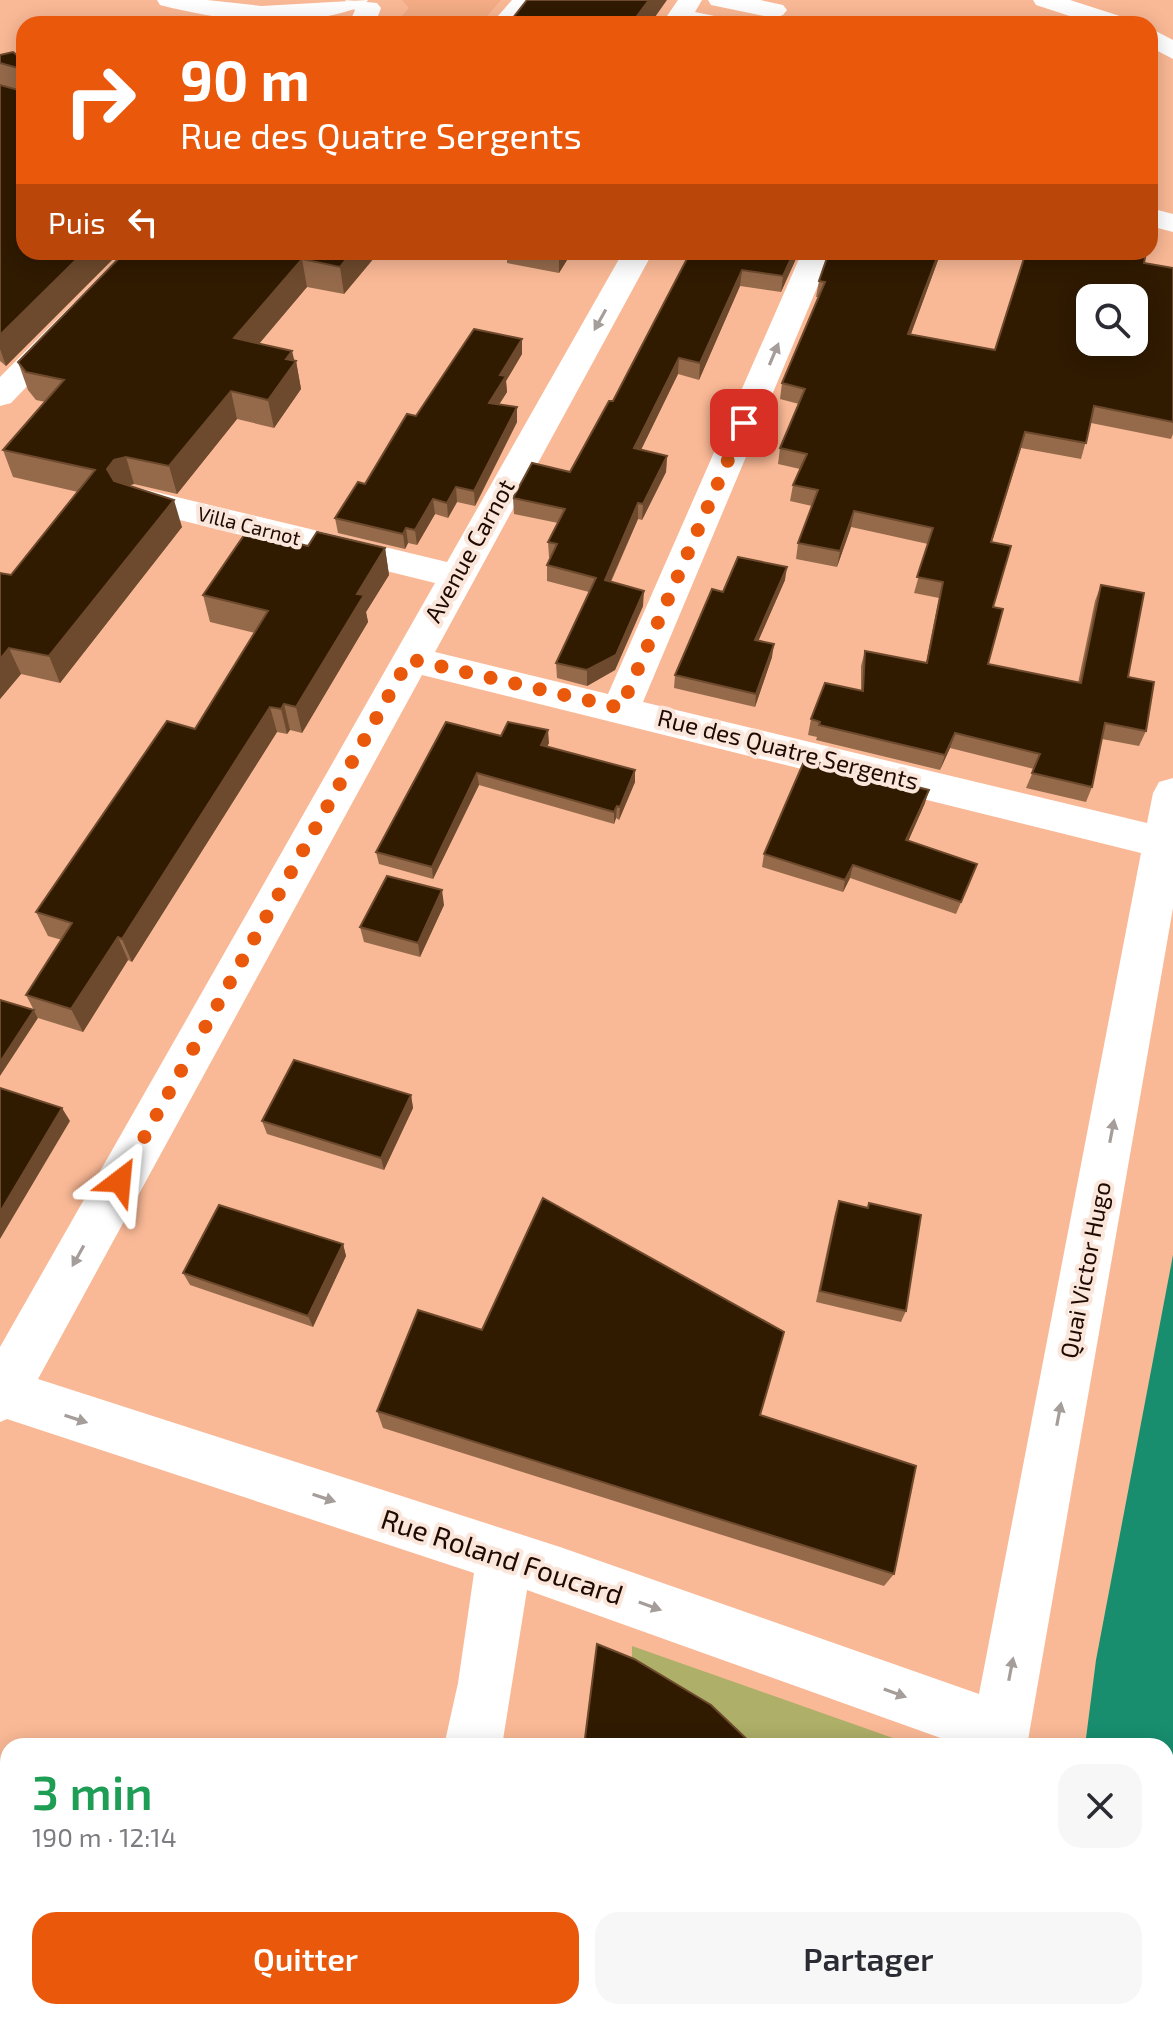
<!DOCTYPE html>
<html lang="fr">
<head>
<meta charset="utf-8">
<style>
  :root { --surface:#fff; --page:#f7f7f7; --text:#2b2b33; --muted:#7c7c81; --accent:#ea580c }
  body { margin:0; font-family:"Exo 2",sans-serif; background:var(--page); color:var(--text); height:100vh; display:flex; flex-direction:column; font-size:30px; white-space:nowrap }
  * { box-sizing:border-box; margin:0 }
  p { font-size:26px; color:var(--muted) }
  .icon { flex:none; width:44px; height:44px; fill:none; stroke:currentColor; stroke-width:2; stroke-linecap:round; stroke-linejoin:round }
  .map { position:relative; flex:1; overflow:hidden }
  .side { position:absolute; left:0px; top:1738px; width:1174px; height:282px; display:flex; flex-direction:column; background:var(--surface); border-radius:24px 24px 0 0; box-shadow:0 4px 20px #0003 }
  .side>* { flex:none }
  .hud { position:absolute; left:16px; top:16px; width:1142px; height:244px; border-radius:24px; box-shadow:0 4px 20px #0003; background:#ea580c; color:#fff; overflow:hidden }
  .buttons { position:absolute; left:1076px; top:284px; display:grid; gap:16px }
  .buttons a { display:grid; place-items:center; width:72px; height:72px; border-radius:16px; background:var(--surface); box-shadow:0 4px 20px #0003; font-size:40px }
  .pin { position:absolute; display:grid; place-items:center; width:68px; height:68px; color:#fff; margin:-34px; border-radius:16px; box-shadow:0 4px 12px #0006 }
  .me { position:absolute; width:88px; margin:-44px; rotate:29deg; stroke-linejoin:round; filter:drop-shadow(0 0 6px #0008) }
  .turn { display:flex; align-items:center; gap:28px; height:168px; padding:0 32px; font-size:36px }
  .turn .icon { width:104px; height:104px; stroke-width:2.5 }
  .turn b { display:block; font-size:56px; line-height:68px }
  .then { display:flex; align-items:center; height:76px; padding:0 32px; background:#0003; gap:16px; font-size:30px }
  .round { display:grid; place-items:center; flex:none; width:84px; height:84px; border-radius:24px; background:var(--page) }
  .summary { display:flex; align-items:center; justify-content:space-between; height:136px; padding:0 32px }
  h1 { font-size:48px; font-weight:600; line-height:60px; color:#1e9e55 }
  .cta { display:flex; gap:16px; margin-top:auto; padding:16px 32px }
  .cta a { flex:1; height:92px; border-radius:24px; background:var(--accent); color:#fff; font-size:32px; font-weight:600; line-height:92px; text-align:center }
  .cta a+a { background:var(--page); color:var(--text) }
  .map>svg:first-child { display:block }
</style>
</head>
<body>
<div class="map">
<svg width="1173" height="2019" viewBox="0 0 1173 2019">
  <rect width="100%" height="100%" fill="#fab996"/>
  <!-- built -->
  <path fill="#f3ac85" d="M402 0H501L480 24H395L409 8Z"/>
  <!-- green -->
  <path fill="#aeaf68" d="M632 1646 907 1743V1746H738L632 1672Z"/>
  <!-- water -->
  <path fill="#188e6f" d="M1173 1255V2019H1114L1113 2012H1166V1746H1085L1096 1660Z"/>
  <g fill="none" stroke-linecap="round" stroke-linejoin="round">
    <!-- minor -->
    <path fill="#fff" fill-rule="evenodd" d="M345 0 377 3 381 8 375 24H349L355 10Z
      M512 0H537L518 24H491Z
      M678 0H702L695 12 729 19 733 24 671 21 667 16Z
      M708 0H760L783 5 787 10 783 15 774 18 711 5Z
      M1033 0H1070L1129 19 1133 24H1094L1036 5Z
      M1150 28 1173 40V59L1150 47Z
      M1150 208 1173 214V232L1150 226Z
      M124 252H156L11 403 0 406V377Z
      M623 252H653L435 652 608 694 802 252H832L643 702 1147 823 1153 793 1159 782 1173 778V908L1027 1746H963L527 1590 502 1746H444L458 1683 474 1573 7 1419 0 1422V1347L435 583 135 509 123 506 118 498 123 490 135 487 447 562ZM422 675 1141 853 979 1694 560 1547 38 1379Z
      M0 1785 8 1786V1846L0 1845Z
      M398 2012H462L461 2019H397Z
      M984 2012H1048L1050 2019H986Z"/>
    <!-- major -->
    <path fill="#fff" fill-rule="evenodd" d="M157 0H207L262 6 368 0C363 8 351 10 341 13 282 29 219 20 160 5Z"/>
  </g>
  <!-- wall -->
  <path fill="#956a4b" d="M0 55 24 61V252H120L6 366 0 361Z
    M125 252H379L344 294 307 287 259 344 296 361 301 389 274 428 237 419 177 494 134 484 128 486 182 527 60 683 21 674 0 699V573L11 575 78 492 13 477 3 450 45 402 36 400 28 390 18 362Z
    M507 252H572L559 273 507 263Z
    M705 252H799L781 292 740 286 699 380 678 374 641 450 667 456 666 472 642 520 638 519 611 582 643 606 615 670 587 686 557 678 556 663 589 592 547 581V565L550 558 549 557 548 542 558 523 514 514 513 498 570 472Z
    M941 252 911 334 995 350 1024 260 975 252H1146L1144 263 1173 268V434L1171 439 1091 423 1081 459 1021 448 992 542 993 607 988 664 1078 683 1095 601 1101 585 1146 731 1139 746 1102 739 1092 787 1086 802 1026 788 1034 769 950 748 940 770 816 740 817 737 808 735 811 719 861 691V666L865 651 926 663 939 598 914 593 928 544 851 527 837 567 796 559 798 543 812 506 790 501 793 485 800 469 778 464 780 448 799 404 780 399 782 383 819 297H816L819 281Z
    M522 354 506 381 507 392 499 405 517 407V422L475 506 457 502 448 518 435 514 417 545 408 543 405 549 338 533 335 518 365 484 416 416Z
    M308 546 385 548 389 575 366 612 368 622 302 733 290 730 287 734 277 732 132 962 128 960 83 1032 38 1018 26 995 62 940 48 936 36 912 195 729 255 633 210 622 203 595Z
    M785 580 758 641 772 657 755 707 674 688 675 675 723 592Z
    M501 736 549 743 547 746 635 782 619 820 616 818 614 824 479 785 433 879 379 864 376 852Z
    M925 803 908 841 972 877 956 914 850 878 843 892 762 867 764 854Z
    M444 905 420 957 364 942 360 927Z
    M411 1095 413 1108 384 1170 267 1134 262 1121Z
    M839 1201 906 1311 901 1322 816 1302 835 1213Z
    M343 1244 346 1256 313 1327 190 1285 183 1273Z
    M377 1411 760 1415 894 1574 884 1586 383 1428Z"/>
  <!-- shaded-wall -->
  <path fill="#6d4a2d" d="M649 0H667L650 24H631Z
    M84 252H120L6 366 0 349V335Z
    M352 252H379L344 294 340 267Z
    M559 252H572L559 273Z
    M794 252H799L781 292 783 276Z
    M939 252H941L905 350 908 334Z
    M302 259 307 287 240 366 234 338Z
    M742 270 740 286 699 380 700 363Z
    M522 339V354L506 381 507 392 490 418 489 403 500 375Z
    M292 351 295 363 296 361 301 389 274 428 268 400 286 359Z
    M679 358 678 374 634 464V448Z
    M231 391 237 419 177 494 169 466Z
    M517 407V422L475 506 474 491Z
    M667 456 666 472 642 520 643 504Z
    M126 457 134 484 122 487 115 496 107 469 114 460Z
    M456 487 457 502 448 518 447 503Z
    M433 499 435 514 417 545 415 530Z
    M174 500 182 527 60 683 49 656Z
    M638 503V519L604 596 605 580Z
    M854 511 851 527 837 567 840 551Z
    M406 528 408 543 405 549 403 534Z
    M385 548 389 575 366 612 368 622 302 733 296 707 357 594Z
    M787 567 785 580 753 653 755 640Z
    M644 591 643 606 615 670 587 686V670Z
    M774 644 772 657 755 707 756 694Z
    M9 648 21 674 0 699V659Z
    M284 704 290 730 287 734 281 709Z
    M270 707 277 732 132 962 122 939Z
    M548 730 549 743 542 757 541 745Z
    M955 733 950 748 940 770 945 755Z
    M635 770V782L619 820 620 807Z
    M477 773 479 785 433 879 432 867Z
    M929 790 925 803 903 853 906 840Z
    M617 806 616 818 614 824V812Z
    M853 865 850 878 843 892 845 880Z
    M442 890 444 905 420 957 418 943Z
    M118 937 128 960 83 1032 71 1009Z
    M34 1010 38 1018 0 1076V1062Z
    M411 1095 413 1108 384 1170 381 1158Z
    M62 1108 70 1121 0 1239V1212Z
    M343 1244 346 1256 313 1327 308 1316Z
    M315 2012H322L321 2019H313Z"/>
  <!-- building -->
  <path fill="#301a00" stroke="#6d4a2d" stroke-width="2" fill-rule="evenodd" d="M527 0H649L631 24H508Z
    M13 52 24 61V252H84L0 335V85L18 90V68L0 63V55Z
    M1150 216 1153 217 1150 231Z
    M125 252H352L340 267 302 259 234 338 292 351 286 359 296 361 268 400 231 391 169 466 126 457 114 460 107 469 114 481 174 500 49 656 9 648 0 659V573L11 575 95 470 3 450 64 380 26 372 18 362Z
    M705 252H794L783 276 742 270 700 363 679 358 634 448 667 456 643 504 638 503 605 580 644 591 616 655 587 670 556 663 596 578 547 565 557 544 548 542 565 509 513 498 532 463 570 472 609 401H613L690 253 704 255Z
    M829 252H939L908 334 995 350 1026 252H1146L1144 263 1173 268V422L1094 406 1086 443 1025 432 991 542 1011 546 993 607 1003 609 988 664 1081 683 1101 585 1144 593 1128 677 1154 682 1146 731 1105 723 1092 787 1032 773 1040 754 955 733 945 755 819 725 820 722 811 719 825 683 863 691 865 651 927 663 943 582 917 577 933 528 854 511 840 551 798 543 818 490 793 485 807 454 780 448 805 389 782 383 825 282 819 281ZM1090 298H1134V342H1090Z
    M474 329 522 339 500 375 506 376 489 403 517 407 474 491 456 487 447 503 433 499 415 530 406 528 403 534 335 518 358 482 365 484 407 414 416 416Z
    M247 531 308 546 317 532 385 548 357 594 364 595 296 707 284 704 281 709 270 707 122 939 118 937 71 1009 26 995 72 923 36 912 167 721 195 729 268 611 203 595Z
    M738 557 787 567 755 640 774 644 756 694 675 675 712 589 723 592Z
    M446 722 501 736 508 722 548 730 541 745 635 770 620 807 617 806 614 812 477 773 432 867 376 852Z
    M805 759 929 790 906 840 977 864 961 902 853 865 845 880 764 854Z
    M387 876 442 890 418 943 360 927Z
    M0 1000 34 1010 0 1062Z
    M294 1060 411 1095 381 1158 262 1121Z
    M0 1088 62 1108 0 1212Z
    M543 1198 784 1332 760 1415 916 1466 894 1574 377 1411 418 1310 482 1330Z
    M839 1201 868 1208 869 1203 921 1215 906 1311 820 1291Z
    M219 1205 343 1244 308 1316 183 1273Z
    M597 1644 634 1659 711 1705 754 1746H584Z
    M0 1887 8 1889V2012H315L313 2019H0Z
    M551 2012H914L916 2019H551Z"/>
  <!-- one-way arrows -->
  <defs><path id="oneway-solid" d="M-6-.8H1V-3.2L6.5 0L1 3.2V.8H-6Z" transform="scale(2)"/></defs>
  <g fill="#a59d99">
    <use href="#oneway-solid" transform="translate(600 320) rotate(119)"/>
    <use href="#oneway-solid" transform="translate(774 354) rotate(-67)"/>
    <use href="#oneway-solid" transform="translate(1112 1131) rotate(-79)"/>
    <use href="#oneway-solid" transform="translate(78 1256) rotate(119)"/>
    <use href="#oneway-solid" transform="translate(1059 1414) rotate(-79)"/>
    <use href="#oneway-solid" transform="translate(76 1419) rotate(18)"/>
    <use href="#oneway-solid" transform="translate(324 1498) rotate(18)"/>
    <use href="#oneway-solid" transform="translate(650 1606) rotate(20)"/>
    <use href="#oneway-solid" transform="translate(1011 1669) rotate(-79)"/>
    <use href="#oneway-solid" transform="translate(895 1693) rotate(20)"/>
  </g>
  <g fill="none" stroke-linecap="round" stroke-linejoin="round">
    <!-- route -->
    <path stroke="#ea580c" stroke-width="14" stroke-dasharray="0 25.2" d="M120 1181 409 659 621 708 744 423"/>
  </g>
  <g text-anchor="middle" stroke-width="8" stroke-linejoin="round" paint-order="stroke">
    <!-- far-street labels -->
    <g font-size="20" fill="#1f0900" stroke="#fae6db">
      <text transform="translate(249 526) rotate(14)" y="7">Villa Carnot</text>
    </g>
    <!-- street labels -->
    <g font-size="24" fill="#1f0900" stroke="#fae6db">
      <text transform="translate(470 551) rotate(-61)" y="8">Avenue Carnot</text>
      <text transform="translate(788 750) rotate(14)" y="8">Rue des Quatre Sergents</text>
      <text transform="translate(1086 1270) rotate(-79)" y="8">Quai Victor Hugo</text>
    </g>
    <!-- near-street labels -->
    <g font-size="28" fill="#1f0900" stroke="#fae6db">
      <text transform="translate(502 1557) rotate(18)" y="10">Rue Roland Foucard</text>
    </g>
  </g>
</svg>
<div class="buttons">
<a><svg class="icon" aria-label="search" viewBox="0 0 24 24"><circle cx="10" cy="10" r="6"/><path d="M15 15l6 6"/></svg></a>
</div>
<div class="pin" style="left:744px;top:423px;background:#d93025"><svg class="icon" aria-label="arrive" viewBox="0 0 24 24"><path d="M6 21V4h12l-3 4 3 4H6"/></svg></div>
<svg class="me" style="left:120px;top:1181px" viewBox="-20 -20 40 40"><path d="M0-17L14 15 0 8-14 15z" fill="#ea580c" stroke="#fff" stroke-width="4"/></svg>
<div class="hud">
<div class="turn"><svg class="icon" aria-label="right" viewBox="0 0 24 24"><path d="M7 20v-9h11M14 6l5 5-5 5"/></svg><div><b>90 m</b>Rue des Quatre Sergents</div></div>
<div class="then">Puis<svg class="icon" aria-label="left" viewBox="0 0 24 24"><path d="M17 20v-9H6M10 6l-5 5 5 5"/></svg></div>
</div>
<section class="side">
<div class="summary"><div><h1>3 min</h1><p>190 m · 12:14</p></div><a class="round"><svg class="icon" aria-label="close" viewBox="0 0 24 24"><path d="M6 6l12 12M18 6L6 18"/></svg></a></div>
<div class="cta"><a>Quitter</a><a>Partager</a></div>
</section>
</div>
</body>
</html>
